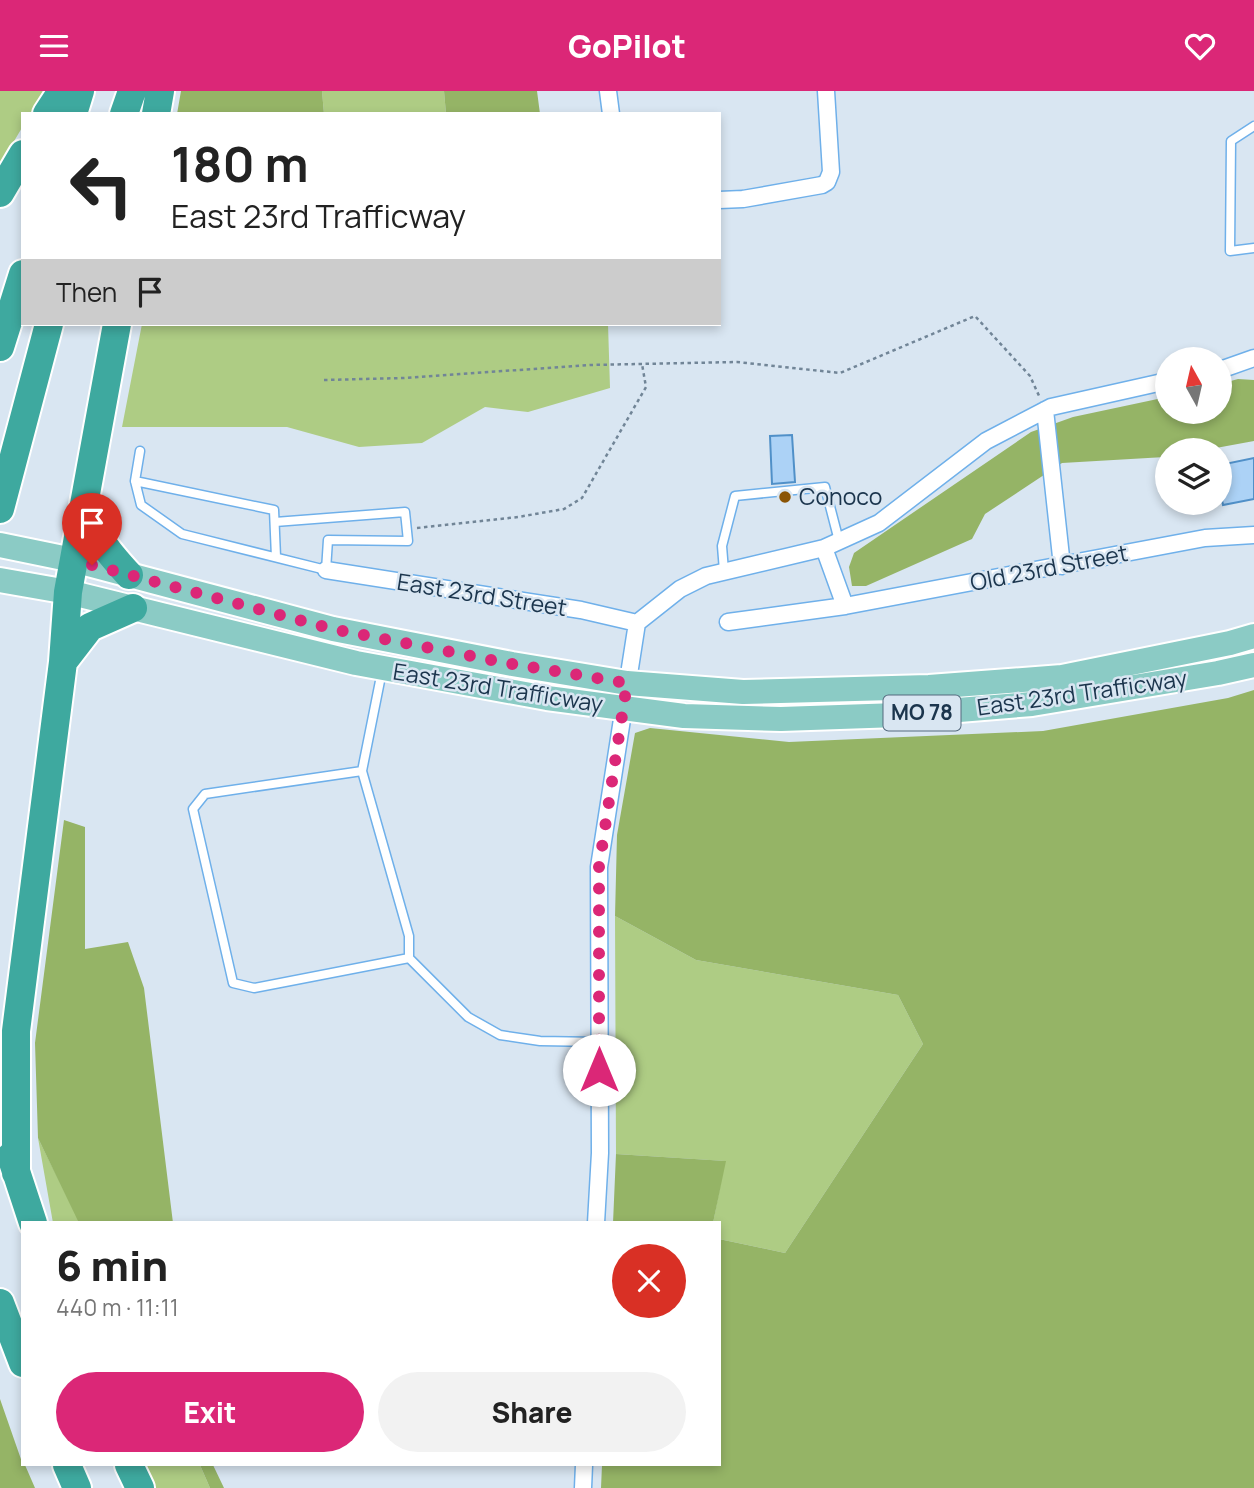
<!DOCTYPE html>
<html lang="en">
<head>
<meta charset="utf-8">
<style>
  :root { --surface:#fff; --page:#f2f2f2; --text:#222; --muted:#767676; --accent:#db2777 }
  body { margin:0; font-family:Manrope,sans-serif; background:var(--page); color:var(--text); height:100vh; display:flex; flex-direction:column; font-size:26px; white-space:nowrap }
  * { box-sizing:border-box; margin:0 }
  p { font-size:23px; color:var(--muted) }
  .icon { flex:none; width:38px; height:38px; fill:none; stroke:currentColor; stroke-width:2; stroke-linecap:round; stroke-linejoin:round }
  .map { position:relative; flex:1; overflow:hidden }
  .details { position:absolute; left:21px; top:1130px; width:700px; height:245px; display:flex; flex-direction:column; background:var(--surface); border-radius:0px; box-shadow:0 4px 10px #0003 }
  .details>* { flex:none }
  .top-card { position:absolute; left:21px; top:21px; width:700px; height:214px; border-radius:0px; box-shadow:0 4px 10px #0003; background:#fff; color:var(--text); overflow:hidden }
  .needle { width:46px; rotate:352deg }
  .buttons { position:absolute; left:1155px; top:256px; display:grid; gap:14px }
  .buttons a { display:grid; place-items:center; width:77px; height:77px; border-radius:50%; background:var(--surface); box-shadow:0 4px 10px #0003; font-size:35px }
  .pin { position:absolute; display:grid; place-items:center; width:60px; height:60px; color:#fff; margin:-72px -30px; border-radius:50% 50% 50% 0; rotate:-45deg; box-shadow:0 0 7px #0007 }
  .pin .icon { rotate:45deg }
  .me { position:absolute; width:77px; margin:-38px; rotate:0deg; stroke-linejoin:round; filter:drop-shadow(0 0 5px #0008) }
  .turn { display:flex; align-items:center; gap:24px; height:147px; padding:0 35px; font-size:32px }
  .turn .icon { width:91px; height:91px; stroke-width:2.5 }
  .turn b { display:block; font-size:49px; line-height:60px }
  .then { display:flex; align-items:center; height:66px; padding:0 35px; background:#0003; gap:14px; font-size:26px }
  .round { display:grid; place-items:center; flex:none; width:74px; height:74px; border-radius:37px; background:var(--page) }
  .head { display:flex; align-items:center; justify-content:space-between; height:119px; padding:0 35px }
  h1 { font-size:42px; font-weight:800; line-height:52px }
  .button { display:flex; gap:14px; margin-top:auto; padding:14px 35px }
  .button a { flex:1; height:80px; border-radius:42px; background:var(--accent); color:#fff; font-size:28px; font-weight:800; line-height:80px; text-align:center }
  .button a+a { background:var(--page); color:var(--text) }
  header { display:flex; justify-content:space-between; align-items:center; height:91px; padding:0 35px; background:var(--accent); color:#fff; font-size:32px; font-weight:800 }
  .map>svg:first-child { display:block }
</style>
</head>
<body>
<header><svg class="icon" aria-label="menu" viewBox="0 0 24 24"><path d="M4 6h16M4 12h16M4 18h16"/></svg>GoPilot<svg class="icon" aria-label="heart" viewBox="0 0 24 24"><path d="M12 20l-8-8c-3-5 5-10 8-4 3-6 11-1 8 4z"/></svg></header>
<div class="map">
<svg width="1254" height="1397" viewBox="0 0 1254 1397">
  <rect width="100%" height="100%" fill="#d9e6f2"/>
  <!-- green -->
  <path fill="#aecc84" d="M0 0H43L30 23H23V35L0 74Z
    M322 0H444L446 23H324Z
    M142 233H608L610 297 528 321 485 316 422 352 359 356 287 336H122Z
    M615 825 696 869 898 904 923 953 785 1162 719 1148V1132H713L725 1070 616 1063Z
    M38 1047 80 1132H53Z
    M146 1374H200L210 1397H156Z"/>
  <!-- forest -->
  <path fill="#95b466" d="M181 0H322L324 23H177Z
    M444 0H537L540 23H446Z
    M1238 288 1254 289V350L1205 359H1167V365L1165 366 1062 372 985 423 972 448 866 495H852L849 476 854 462 1031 341 1073 326 1167 306V320H1220V293Z
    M1254 599V1397H601L602 1374H719V1148L785 1162 923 953 898 904 696 869 615 825 617 744 635 642 650 637 789 651 1043 640 1228 607Z
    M64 729 85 736V858L128 851 144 897 173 1132H79L38 1047 35 952Z
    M616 1063 726 1070 713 1132H613Z
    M0 1308 23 1374H25L35 1397H0Z
    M200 1374H213L224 1397H210Z"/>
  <!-- building -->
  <path fill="#acd2f6" stroke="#5090c8" stroke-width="2" d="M792 344 795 391 772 393 770 345Z
    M1254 367V408L1223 414 1220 399V374Z"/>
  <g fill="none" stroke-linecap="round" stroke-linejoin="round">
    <!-- lane casing -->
    <g stroke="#6fb0ea" stroke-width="11">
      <path id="lane" d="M1254 35 1231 50 1230 160 1254 157
        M140 360 135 390 141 414 182 443 326 479 328 449 408 450 405 421 275 431
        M135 390 274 419 276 466
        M724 480 722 455 735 405 825 396 839 450
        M362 680 409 845V867L254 897 233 892 193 718 205 703 362 680 382 580
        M409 867 468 926 500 944 540 950 599 951"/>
    </g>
    <!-- street casing -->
    <g stroke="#6fb0ea" stroke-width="19">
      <path id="street" d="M608 0 611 23
        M719 109 743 108 822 94 827 91 831 81 826 0
        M1220 279 1254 267
        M1045 319 1062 475
        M824 457 845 515
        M326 479 581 519 637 532
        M728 531 845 515 1205 447 1254 444
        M637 532 680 498 706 485 824 457 879 432 986 350 1051 316 1167 290
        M596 1132 600 1062 599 776 637 532
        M583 1397 584 1374"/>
    </g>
    <!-- primary casing -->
    <g stroke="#fff" stroke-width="28">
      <path id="primary" d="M0 454 73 469 333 538 512 573 627 592 743 601 929 596 1062 586 1230 552 1254 545
        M0 489 68 501 356 572 547 607 684 625 781 628 898 624 1032 613 1218 582 1254 574"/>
    </g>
    <!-- highway casing -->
    <g stroke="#fff" stroke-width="32">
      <path id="highway" d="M47 23 62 0
        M73 23 80 0
        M124 23 132 0
        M156 23 160 0
        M0 102 23 63
        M0 256 23 183
        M85 410C95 445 104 457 129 484
        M0 418 49 233
        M63 571 90 536 133 517
        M11 1065 33 1132
        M16 1082V940L63 571 68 501 117 233
        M0 1212 23 1272
        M67 1374 77 1397
        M129 1374 140 1397"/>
    </g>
    <!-- path -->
    <path stroke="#718597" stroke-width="2.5" stroke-dasharray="3.5 3.5" stroke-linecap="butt" d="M324 289 403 287 590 274 737 271 840 282 975 225 1030 285 1040 307
      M417 437 518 426 564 418 582 407 646 296 642 273"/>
    <!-- lane -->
    <use href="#lane" stroke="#fff" stroke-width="8"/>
    <!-- street -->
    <use href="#street" stroke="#fff" stroke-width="16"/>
    <!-- primary -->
    <use href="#primary" stroke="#8bcbc5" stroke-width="24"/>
    <!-- highway -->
    <use href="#highway" stroke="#3ea99f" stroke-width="28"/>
  </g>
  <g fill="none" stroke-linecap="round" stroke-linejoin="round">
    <!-- route -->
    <path stroke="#db2777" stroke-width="12" stroke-dasharray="0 21.6" d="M92 474 333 538 512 573 627 592 599 776V979"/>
  </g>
  <!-- markers -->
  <circle fill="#8a5405" stroke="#d9e6f2" stroke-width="2.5" cx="785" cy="406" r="7"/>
  <g text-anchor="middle" stroke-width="5" stroke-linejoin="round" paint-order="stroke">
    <!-- shield labels -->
    <rect fill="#d9e6f2" stroke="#546a7e" stroke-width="2" x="883.5" y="604.5" width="77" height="35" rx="5"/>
    <g font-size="21" font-weight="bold" fill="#1b354d">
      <text x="922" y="629">MO 78</text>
    </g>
    <!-- poi labels -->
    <g font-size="23" fill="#1b354d" stroke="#d9e6f2" text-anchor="start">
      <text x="799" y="414">Conoco</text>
    </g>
    <!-- street labels -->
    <g font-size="23" fill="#1b354d" stroke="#d9e6f2">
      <text transform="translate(1049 477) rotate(-11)" y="8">Old 23rd Street</text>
      <text transform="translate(482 504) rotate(9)" y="8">East 23rd Street</text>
      <text transform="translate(498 597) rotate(9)" y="8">East 23rd Trafficway</text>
      <text transform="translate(1082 602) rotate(-8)" y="8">East 23rd Trafficway</text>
    </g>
  </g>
</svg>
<div class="buttons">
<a><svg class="needle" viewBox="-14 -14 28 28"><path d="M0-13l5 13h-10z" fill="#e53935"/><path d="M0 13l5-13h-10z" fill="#767676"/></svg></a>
<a><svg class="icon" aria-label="layers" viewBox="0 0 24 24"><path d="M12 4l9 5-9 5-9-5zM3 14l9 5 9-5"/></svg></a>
</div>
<div class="pin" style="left:92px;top:474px;background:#d93025"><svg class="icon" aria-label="arrive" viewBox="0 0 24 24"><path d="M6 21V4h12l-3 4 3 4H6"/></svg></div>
<svg class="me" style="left:599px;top:979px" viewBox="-20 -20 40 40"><circle r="19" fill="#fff"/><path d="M0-13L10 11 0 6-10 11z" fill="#db2777"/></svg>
<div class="top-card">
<div class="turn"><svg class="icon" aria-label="left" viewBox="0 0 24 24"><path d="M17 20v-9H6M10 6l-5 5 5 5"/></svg><div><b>180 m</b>East 23rd Trafficway</div></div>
<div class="then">Then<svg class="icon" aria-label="arrive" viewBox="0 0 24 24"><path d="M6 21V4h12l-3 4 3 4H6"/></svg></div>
</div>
<section class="details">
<div class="head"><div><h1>6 min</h1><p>440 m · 11:11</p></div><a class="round" style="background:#d93025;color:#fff"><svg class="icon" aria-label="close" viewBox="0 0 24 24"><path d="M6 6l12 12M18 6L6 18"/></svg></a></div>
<div class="button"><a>Exit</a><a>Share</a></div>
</section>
</div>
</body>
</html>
